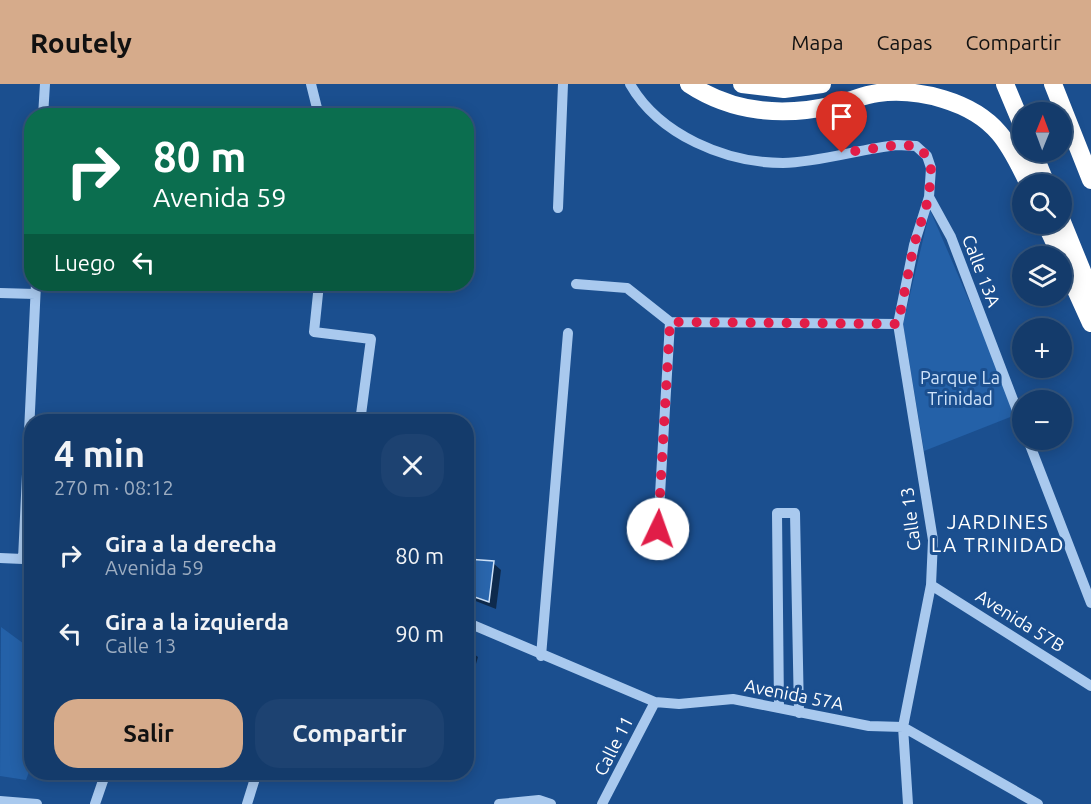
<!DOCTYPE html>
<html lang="es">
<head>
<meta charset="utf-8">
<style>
  :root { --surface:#143b6b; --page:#1d4271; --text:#f1f3f6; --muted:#9dadc1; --line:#33557e; --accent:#d6ab8b }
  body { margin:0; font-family:Ubuntu,sans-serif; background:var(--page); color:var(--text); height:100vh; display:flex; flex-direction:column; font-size:22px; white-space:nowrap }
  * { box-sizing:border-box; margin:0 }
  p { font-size:20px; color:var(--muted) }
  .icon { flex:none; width:33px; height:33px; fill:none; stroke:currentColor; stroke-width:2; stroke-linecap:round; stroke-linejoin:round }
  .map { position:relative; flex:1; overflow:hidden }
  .details { position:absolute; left:24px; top:330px; width:450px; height:366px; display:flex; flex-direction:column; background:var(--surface); border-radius:24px; box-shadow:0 3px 15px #0003,0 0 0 2px var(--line) }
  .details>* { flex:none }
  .guide { position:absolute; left:24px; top:24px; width:450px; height:183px; border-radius:24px; box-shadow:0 3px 15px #0003,0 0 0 2px var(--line); background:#0b6e4f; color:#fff; overflow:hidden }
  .needle { width:39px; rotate:1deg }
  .tools { position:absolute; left:1012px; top:18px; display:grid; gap:12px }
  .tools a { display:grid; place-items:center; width:60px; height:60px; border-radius:50%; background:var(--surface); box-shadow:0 3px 15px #0003,0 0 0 2px var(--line); font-size:30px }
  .pin { position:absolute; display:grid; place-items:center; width:51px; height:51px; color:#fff; margin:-62px -26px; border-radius:50% 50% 50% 0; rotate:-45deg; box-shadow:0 0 6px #0007 }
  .pin .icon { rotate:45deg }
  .me { position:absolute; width:66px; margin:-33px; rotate:3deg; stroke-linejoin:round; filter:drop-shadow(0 0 4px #0008) }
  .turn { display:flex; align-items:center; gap:21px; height:126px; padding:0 30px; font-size:27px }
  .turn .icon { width:78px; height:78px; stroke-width:2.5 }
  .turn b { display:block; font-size:42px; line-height:51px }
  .then { display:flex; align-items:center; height:57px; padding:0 30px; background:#0003; gap:12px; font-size:22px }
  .round { display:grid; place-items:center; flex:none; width:63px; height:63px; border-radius:24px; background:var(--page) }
  .overview { display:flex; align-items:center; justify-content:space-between; height:102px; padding:0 30px }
  h1 { font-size:36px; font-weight:700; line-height:45px }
  .primary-button { display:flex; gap:12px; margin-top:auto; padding:12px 30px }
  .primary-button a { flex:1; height:69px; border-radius:24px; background:var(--accent); color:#111; font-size:24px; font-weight:700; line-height:69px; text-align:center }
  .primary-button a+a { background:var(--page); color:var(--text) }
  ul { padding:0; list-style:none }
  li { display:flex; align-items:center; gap:18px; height:78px; padding:0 30px }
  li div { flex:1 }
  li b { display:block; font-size:22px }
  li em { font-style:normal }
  header { display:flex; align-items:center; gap:36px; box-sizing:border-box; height:84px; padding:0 30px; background:var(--accent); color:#111 }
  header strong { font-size:28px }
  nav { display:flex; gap:33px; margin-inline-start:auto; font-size:21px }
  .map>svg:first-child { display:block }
</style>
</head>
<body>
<header>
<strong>Routely</strong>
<nav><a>Mapa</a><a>Capas</a><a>Compartir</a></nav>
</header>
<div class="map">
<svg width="1091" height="720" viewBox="0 0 1091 720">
  <rect width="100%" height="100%" fill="#1b4f8f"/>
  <!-- green -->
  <path fill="#2461a8" d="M930 126 1018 330 924 367 903 240Z
    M1 543 31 565 32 680 26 696 0 692Z"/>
  <!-- shadow -->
  <path fill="#0007" d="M493 479 501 486 496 525 473 516 466 510Z
    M466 564 478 573 470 601 466 600 470 596 466 595Z"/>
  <!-- building -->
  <path fill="#2a66ad" stroke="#cfe3fa" stroke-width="1.5" d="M137 330 175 338H136Z
    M467 475 494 477 489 518 466 510Z"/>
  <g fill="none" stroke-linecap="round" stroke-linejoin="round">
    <!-- minor -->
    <path stroke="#a9c9ee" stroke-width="10" d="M311 0 319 32
      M630 0C659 51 726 79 783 79 820 78 860 65 897 61L916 62 927 72 931 84 929 113 914 161 898 240 933 456 931 501 903 643 908 720
      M43 32 45 0
      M929 113 951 153 1023 342
      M558 124 563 0
      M319 200 314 248 371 255 360 338
      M576 200 627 204 670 238 898 240
      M0 209 35 210
      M1028 356 1091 519
      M658 445 670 238
      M0 474 23 475 32 480
      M23 475 36 200
      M931 501 1091 602
      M466 538 655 618 679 620 733 615 869 642 903 643 1038 720
      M541 572 568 249
      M779 624 777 429H795L799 629
      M0 717 37 720
      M95 720 106 688
      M247 720 257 688
      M499 720 539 716 551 720
      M602 720 655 618"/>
    <!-- highway -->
    <path stroke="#fff" stroke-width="18" d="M689 0C733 29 784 33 834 21 849 18 862 11 878 9 918 4 972 17 999 49 1012 64 1020 83 1029 100
      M742 0 784 5 822 0
      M1005 0 1023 43
      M1053 0 1091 96
      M1033 68 1046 100
      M1062 138 1091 209
      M1046 140 1061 172
      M1062 175 1091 239"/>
  </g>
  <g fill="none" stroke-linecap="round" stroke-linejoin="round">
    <!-- route -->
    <path stroke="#e11d48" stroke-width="10" stroke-dasharray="0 18" d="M658 445 670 238 898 240 914 161 929 113 931 84 927 72 916 62 897 61 842 69"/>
  </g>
  <g text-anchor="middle" stroke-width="6" stroke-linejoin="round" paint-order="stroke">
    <!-- street labels -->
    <g font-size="18" fill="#fff" stroke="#1b4f8f">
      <text transform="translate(981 187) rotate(69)" y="6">Calle 13A</text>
      <text transform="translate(911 435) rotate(-97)" y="6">Calle 13</text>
      <text transform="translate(1020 537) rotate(32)" y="6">Avenida 57B</text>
      <text transform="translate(794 611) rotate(11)" y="6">Avenida 57A</text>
      <text transform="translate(614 662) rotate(-63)" y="6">Calle 11</text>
    </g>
    <!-- park labels -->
    <g font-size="18" fill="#cfe3fa" stroke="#1b4f8f">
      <text x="960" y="300">Parque La<tspan x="960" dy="21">Trinidad</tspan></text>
    </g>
    <!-- neighbourhood labels -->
    <g font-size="20" letter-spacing="1.5" fill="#fff" stroke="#1b4f8f">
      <text x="998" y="445">JARDINES<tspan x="998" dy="23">LA TRINIDAD</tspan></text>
    </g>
  </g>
</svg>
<div class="tools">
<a><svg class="needle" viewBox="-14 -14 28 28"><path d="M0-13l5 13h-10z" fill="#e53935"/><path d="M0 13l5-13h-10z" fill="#9dadc1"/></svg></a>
<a><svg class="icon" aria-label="search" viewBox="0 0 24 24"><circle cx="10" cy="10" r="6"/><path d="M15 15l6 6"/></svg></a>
<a><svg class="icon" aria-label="layers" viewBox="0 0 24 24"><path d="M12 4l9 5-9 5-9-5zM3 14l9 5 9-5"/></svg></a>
<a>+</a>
<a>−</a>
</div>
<div class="pin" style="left:842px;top:69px;background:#d93025"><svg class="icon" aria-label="arrive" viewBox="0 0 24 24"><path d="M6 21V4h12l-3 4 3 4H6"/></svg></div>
<svg class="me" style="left:658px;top:445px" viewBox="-20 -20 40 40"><circle r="19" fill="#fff"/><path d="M0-13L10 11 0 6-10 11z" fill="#e11d48"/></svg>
<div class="guide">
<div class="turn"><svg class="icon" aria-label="right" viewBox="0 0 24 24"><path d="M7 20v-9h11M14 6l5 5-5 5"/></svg><div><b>80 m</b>Avenida 59</div></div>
<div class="then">Luego<svg class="icon" aria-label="left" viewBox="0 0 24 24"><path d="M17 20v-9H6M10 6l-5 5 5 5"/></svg></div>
</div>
<section class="details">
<div class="overview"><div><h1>4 min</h1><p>270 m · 08:12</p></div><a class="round"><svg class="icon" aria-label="close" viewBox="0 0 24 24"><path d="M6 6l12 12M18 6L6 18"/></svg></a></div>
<ul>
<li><svg class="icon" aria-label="right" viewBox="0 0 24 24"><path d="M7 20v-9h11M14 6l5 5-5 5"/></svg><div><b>Gira a la derecha</b><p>Avenida 59</p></div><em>80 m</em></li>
<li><svg class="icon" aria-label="left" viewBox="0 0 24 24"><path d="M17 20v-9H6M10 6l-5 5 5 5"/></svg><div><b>Gira a la izquierda</b><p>Calle 13</p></div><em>90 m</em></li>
</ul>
<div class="primary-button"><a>Salir</a><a>Compartir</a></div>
</section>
</div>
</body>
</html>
